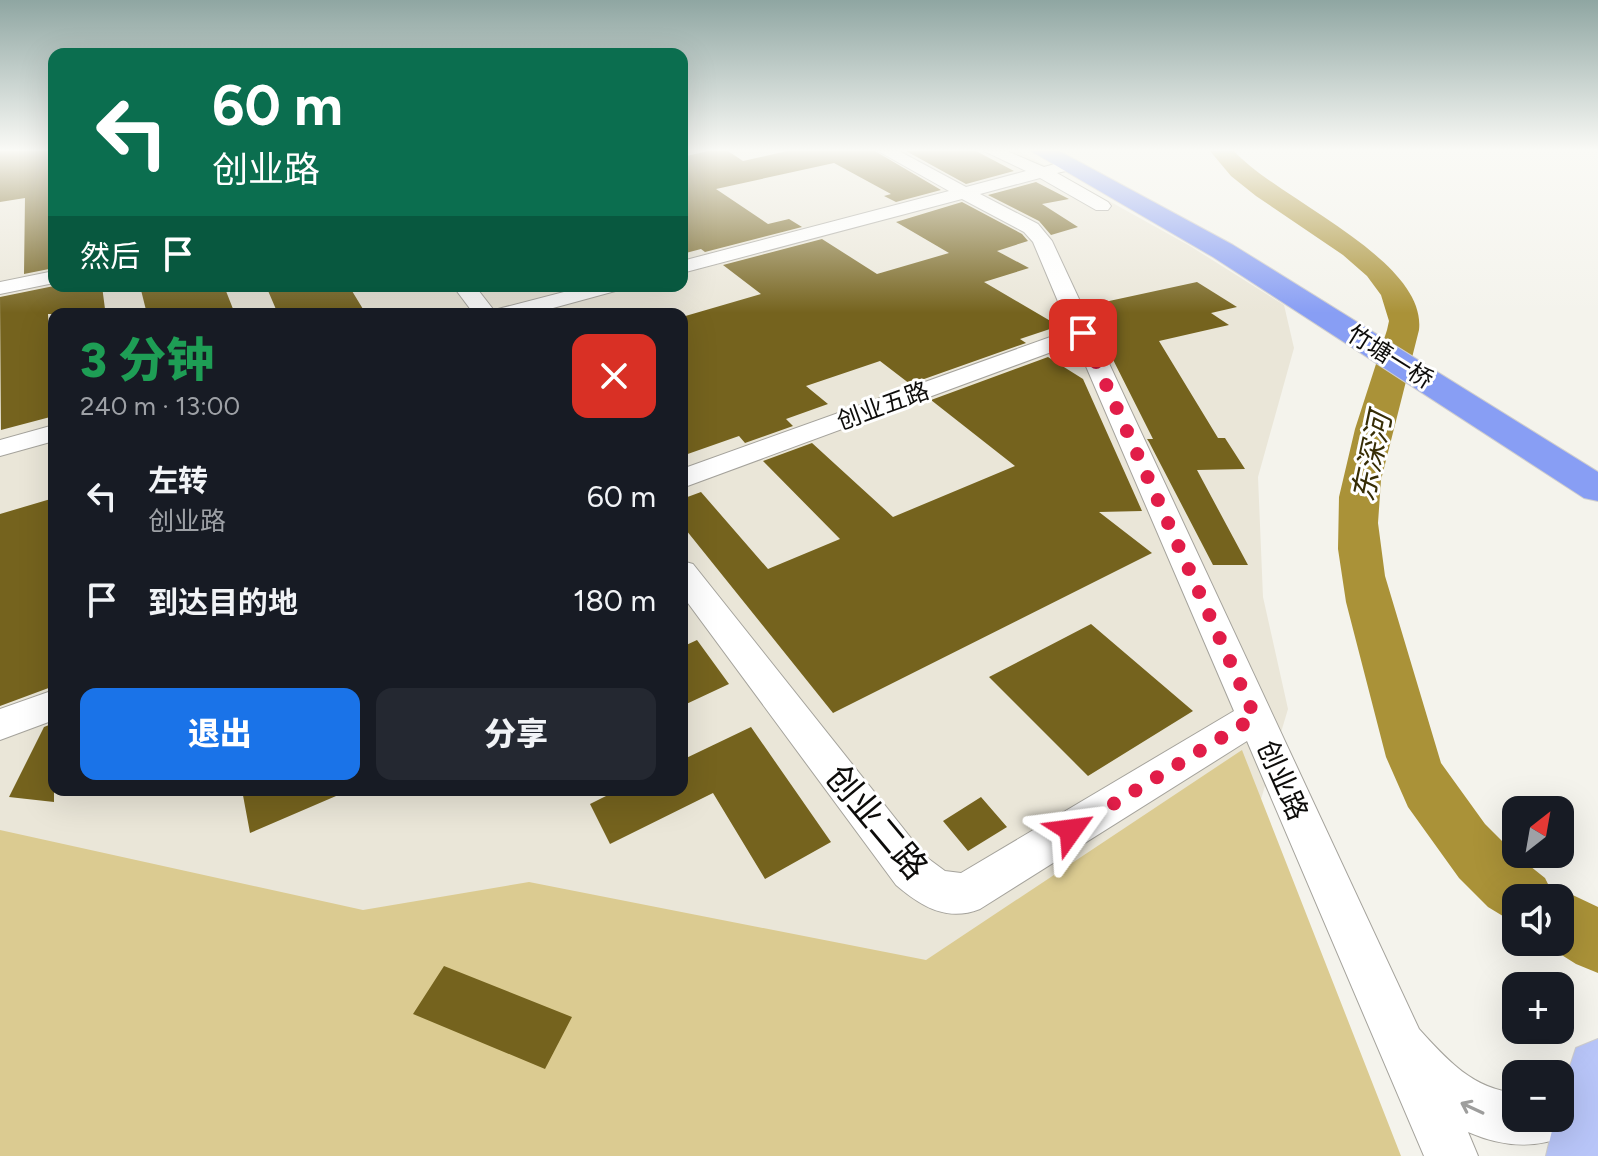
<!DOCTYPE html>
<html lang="zh">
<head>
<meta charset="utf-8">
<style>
  :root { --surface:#171b24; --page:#242831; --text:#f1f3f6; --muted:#9ea1a6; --accent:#1a73e8 }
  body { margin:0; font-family:Figtree,"Noto Sans SC",sans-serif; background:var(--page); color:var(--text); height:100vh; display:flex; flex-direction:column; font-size:30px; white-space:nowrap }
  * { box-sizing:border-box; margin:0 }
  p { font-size:26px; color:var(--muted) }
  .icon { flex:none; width:44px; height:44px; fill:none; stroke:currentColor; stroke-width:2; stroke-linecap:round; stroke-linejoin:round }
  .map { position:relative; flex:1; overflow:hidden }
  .sheet { position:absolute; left:48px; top:308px; width:640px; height:488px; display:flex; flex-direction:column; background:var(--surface); border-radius:16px; box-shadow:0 8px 32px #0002 }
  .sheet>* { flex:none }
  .guide { position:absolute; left:48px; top:48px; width:640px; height:244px; border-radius:16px; box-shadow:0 8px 32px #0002; background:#0b6e4f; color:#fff; overflow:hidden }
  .needle { width:52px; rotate:31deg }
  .tools { position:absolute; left:1502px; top:796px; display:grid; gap:16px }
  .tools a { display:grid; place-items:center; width:72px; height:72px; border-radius:16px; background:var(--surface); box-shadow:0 8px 32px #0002; font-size:40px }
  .pin { position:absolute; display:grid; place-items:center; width:68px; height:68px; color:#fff; margin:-34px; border-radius:16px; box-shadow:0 4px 12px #0006 }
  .me { position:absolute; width:88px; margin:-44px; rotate:59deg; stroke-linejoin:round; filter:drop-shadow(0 0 6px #0008) }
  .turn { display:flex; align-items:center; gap:28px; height:168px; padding:0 32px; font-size:36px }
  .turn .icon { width:104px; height:104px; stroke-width:2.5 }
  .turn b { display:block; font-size:56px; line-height:68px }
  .then { display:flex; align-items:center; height:76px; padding:0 32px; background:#0003; gap:16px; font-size:30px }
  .round { display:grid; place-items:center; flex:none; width:84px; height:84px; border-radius:16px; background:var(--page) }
  .headline { display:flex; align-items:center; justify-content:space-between; height:136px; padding:0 32px }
  h1 { font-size:48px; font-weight:800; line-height:60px; color:#1e9e55 }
  .cta { display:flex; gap:16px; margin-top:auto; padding:16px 32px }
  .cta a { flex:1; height:92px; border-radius:16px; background:var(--accent); color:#fff; font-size:32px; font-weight:800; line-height:92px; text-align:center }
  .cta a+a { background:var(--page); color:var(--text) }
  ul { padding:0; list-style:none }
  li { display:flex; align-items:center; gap:24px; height:104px; padding:0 32px }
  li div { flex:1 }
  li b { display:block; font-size:30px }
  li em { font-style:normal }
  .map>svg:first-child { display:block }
</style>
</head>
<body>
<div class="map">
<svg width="1598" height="1156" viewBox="0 0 1598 1156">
  <rect width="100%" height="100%" fill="#f4f3ec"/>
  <!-- built -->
  <path fill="#eae6d8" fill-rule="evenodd" d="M0 151H54V286H682V151H1019L1190 246 1284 305 1294 348 1258 477 1263 597 1288 709 1194 1023 0 1156ZM54 314H682V790H54Z"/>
  <!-- green -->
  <path fill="#dbcb91" d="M1242 750 1401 1156H0V830L363 910 529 882 926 960Z"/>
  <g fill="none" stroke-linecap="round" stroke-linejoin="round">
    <!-- river -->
    <path fill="#aa9238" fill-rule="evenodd" d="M1210 151H1234C1277 199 1427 259 1419 330L1381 480 1378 523 1385 576 1441 763 1485 824 1515 854 1545 878 1552 892 1560 889 1598 907V973L1576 964 1541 942H1560V898H1516V924L1488 907 1459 878 1408 807 1386 757 1346 602 1338 549 1339 497 1355 429 1387 330 1389 321 1381 295 1367 276 1343 255 1256 196 1231 176Z"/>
  </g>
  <!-- building -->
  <path fill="#75631e" d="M0 151H54V268L24 274 25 198 0 202Z
    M708 151H728L743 161 787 151H875L941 190 896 202 884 196 891 194 834 163 716 189 768 224 789 219 802 227 705 252 701 249 682 254V157Z
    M906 151H976L1014 171 966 184Z
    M1036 182 1069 199 1042 204 1078 227 1051 235 1039 221 988 195Z
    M962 202 1022 234 1028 241 997 251 1029 268 984 282 1059 326 1020 339 1026 343 910 384 880 361 806 386 828 404 786 419 793 426 745 443 739 436 682 456V317L761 294 723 265 822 239 877 274 949 253 896 222Z
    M1197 282 1237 307 1211 313 1229 325 1159 341 1218 438H1225L1245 469 1197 470 1248 565H1213L1149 442 1147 439H1153L1086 306Z
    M54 286H102L105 309 84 314H48L54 416 1 430 0 297Z
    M140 286H224L235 314H147Z
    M266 286H349L366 314H278Z
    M1048 357 1083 379 1142 511 1099 512 1152 553 833 713 682 525V499L701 492 768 569 840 539 763 461 812 443 893 517 1015 466 931 400Z
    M54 498V686L0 706V514Z
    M1091 624 1193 711 1088 776 989 677Z
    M697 640 729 684 682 706V647Z
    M54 723V802L9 797 44 727Z
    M751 727 831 842 765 879 713 793 610 844 590 804 618 790H682V760Z
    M242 790H350L250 833Z
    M981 797 1007 827 968 851 943 821Z
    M444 966 572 1017 545 1069 413 1014Z"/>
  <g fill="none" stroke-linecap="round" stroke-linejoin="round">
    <!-- minor casing -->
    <g stroke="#a5a39c" stroke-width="2">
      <path id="minor" d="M878 151H899L966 187 1026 171 984 151H1007L1044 167 1069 160 1077 165 1075 169 1057 173 1108 202 1111 206 1108 210H1096L1040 178 980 194 1038 224 1052 241 1419 1029C1447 1060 1473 1089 1516 1093V1118H1560V1097L1565 1100 1573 1118 1565 1136C1532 1150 1500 1146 1468 1132L1478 1156H1424L1247 741 980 909C947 922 922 907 896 885L682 595V561L693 564 926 857 945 871 961 873 1234 711 1076 343 682 488V469L1070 330 1033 242 1024 232 962 199 682 273V261L949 191Z
        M54 271V283L0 294V282Z
        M453 286H475L496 313 498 309 587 286H623L619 290 531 314H474Z
        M54 425V441L0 456V440Z
        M54 690V720L0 740V709Z"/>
    </g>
    <!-- major casing -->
    <g stroke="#cfcece" stroke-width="2">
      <path id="major" d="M1598 1039V1156H1546L1555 1118H1560V1097L1576 1048Z"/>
    </g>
    <!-- highway casing -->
    <g stroke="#cfcece" stroke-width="2">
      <path id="highway" d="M1031 151H1059L1233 245 1598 472V501L1584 498 1213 257Z"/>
    </g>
    <!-- minor -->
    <use href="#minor" fill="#fff" fill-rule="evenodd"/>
    <!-- major -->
    <use href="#major" fill="#b8c5f8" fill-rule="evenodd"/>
    <!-- highway -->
    <use href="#highway" fill="#889ef4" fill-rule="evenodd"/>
  </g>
  <!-- one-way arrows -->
  <defs><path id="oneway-shaft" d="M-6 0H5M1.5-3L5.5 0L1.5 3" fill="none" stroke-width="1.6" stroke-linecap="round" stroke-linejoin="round" transform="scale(2)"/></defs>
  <use stroke="#9e9e9d" href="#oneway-shaft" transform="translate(1472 1108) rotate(-155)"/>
  <!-- sky -->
  <linearGradient id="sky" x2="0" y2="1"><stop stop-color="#8fa6a2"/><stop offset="0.48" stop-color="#fafaf6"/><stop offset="1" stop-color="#fafaf6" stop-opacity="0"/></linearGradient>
  <rect width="1598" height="313" fill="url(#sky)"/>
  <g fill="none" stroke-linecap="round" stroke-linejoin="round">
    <!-- route -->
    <path stroke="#e11d48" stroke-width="14" stroke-dasharray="0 25.2" d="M1071 830 1255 717 1083 333"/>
  </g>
  <g text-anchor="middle" stroke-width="6" stroke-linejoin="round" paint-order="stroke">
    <!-- far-street labels -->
    <g font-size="24" fill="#0d0c0a" stroke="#fff">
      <text transform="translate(1390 357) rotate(32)" y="8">竹塘一桥</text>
      <text transform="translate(883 406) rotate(-20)" y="8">创业五路</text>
    </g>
    <!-- street labels -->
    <g font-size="28" fill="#0d0c0a" stroke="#fff">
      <text transform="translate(1283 780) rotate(66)" y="10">创业路</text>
    </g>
    <!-- water labels -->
    <g font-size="30" font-style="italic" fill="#372d05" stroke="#fff">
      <text transform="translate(1372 457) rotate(-78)" y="10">东深河</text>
    </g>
    <!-- near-street labels -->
    <g font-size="34" fill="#0d0c0a" stroke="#fff">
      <text transform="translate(877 822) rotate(50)" y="12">创业二路</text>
    </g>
  </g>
</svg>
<div class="tools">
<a><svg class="needle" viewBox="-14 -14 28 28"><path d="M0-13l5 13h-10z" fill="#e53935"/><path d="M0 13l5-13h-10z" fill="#9ea1a6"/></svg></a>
<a><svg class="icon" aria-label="sound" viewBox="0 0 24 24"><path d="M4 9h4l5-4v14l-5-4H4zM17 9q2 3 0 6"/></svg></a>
<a>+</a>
<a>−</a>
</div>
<div class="pin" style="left:1083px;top:333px;background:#d93025"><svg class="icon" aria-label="arrive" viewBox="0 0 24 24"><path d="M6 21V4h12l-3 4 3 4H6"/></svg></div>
<svg class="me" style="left:1071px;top:830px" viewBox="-20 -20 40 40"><path d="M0-17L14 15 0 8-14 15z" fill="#e11d48" stroke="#fff" stroke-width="4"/></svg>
<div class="guide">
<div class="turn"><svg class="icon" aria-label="left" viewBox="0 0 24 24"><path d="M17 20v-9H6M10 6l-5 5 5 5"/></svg><div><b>60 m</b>创业路</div></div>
<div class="then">然后<svg class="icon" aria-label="arrive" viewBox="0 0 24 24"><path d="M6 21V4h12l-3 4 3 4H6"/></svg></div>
</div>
<section class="sheet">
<div class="headline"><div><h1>3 分钟</h1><p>240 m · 13:00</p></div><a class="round" style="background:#d93025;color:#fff"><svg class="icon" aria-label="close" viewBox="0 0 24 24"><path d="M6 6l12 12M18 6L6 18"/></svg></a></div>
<ul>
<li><svg class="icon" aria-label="left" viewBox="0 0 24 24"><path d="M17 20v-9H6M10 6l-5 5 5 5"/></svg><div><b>左转</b><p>创业路</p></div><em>60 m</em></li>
<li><svg class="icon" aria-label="arrive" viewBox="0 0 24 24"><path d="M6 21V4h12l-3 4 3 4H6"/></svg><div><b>到达目的地</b></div><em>180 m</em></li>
</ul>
<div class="cta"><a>退出</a><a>分享</a></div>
</section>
</div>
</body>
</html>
